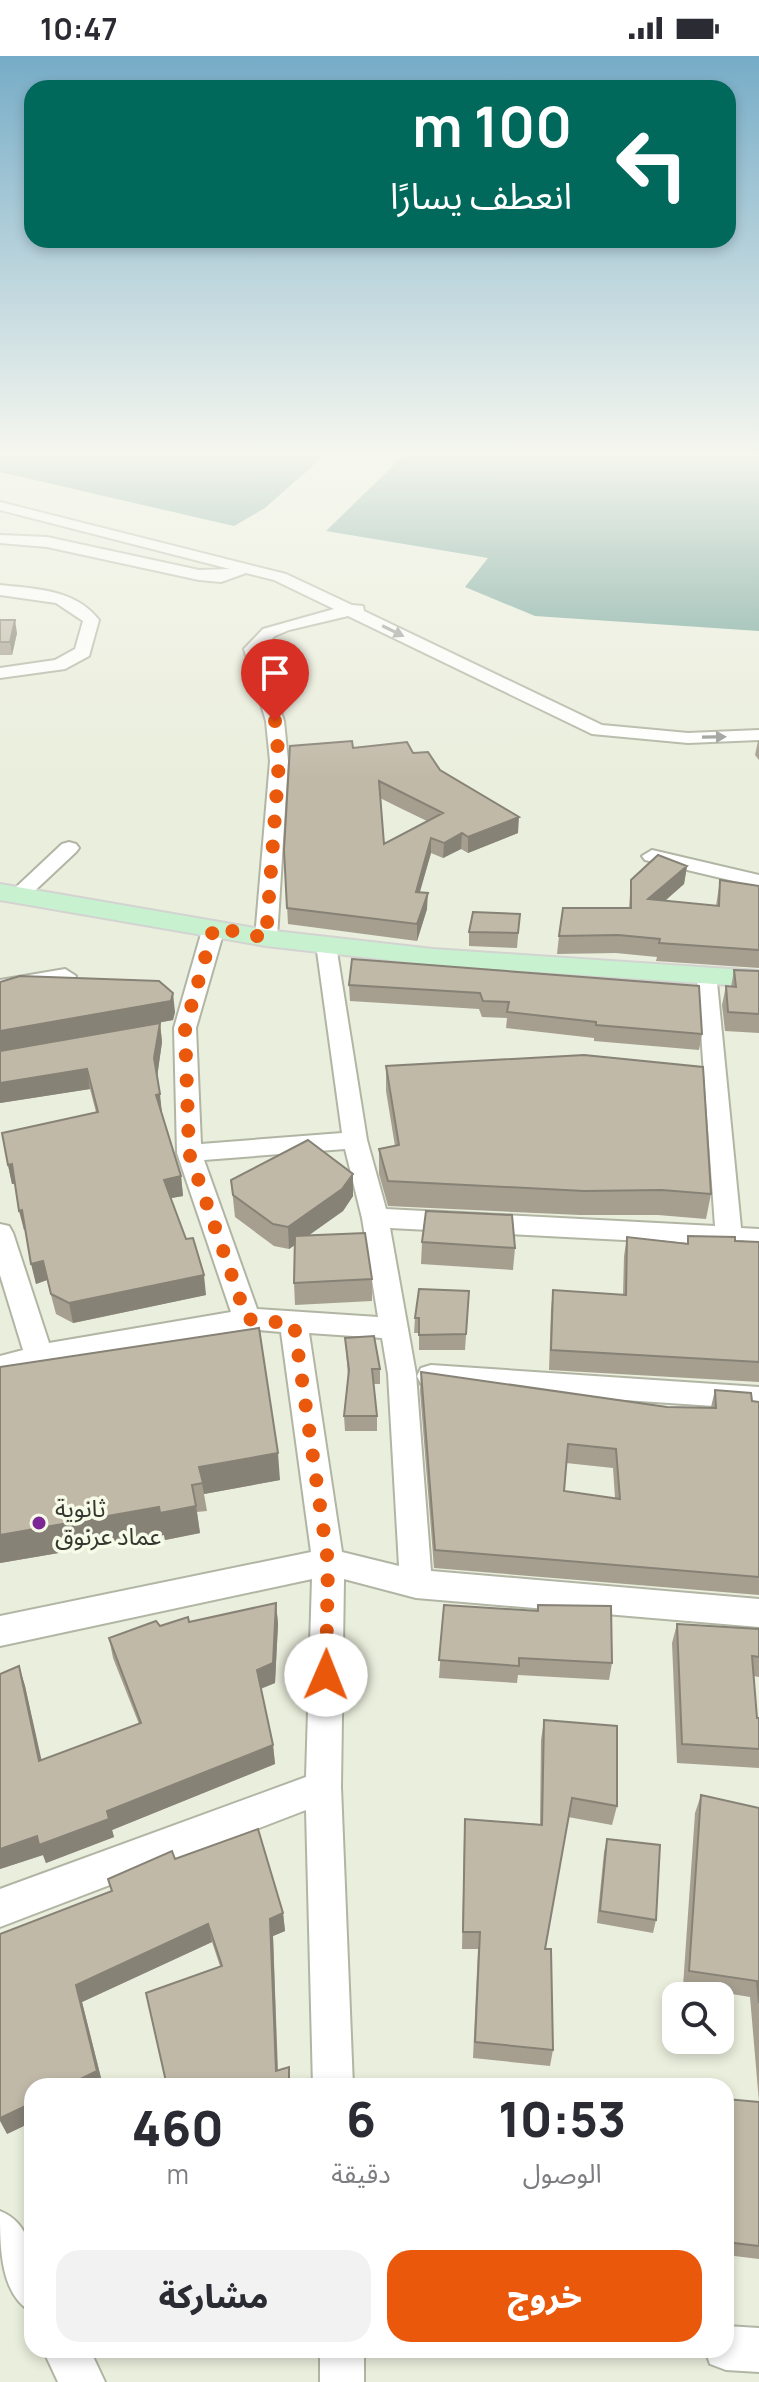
<!DOCTYPE html>
<html lang="ar">
<head>
<meta charset="utf-8">
<style>
  :root { --surface:#fff; --page:#f2f2f3; --text:#2b2b33; --muted:#7c7c81; --accent:#ea580c }
  body { margin:0; font-family:Manrope,"Noto Sans Arabic",sans-serif; background:var(--page); color:var(--text); direction:rtl; height:100vh; display:flex; flex-direction:column; font-size:30px; white-space:nowrap }
  * { box-sizing:border-box; margin:0 }
  p { font-size:26px; color:var(--muted) }
  .icon { flex:none; width:44px; height:44px; fill:none; stroke:currentColor; stroke-width:2; stroke-linecap:round; stroke-linejoin:round }
  .map { position:relative; flex:1; overflow:hidden; direction:ltr }
  .sheet { position:absolute; left:24px; top:2022px; width:710px; height:280px; display:flex; flex-direction:column; background:var(--surface); border-radius:24px; box-shadow:0 4px 12px #0003; direction:rtl }
  .sheet>* { flex:none }
  .top-card { position:absolute; left:24px; top:24px; width:712px; height:168px; border-radius:24px; box-shadow:0 4px 12px #0003; direction:rtl; background:#00695c; color:#fff; overflow:hidden }
  .tools { position:absolute; left:662px; top:1926px; display:grid; gap:16px }
  .tools a { display:grid; place-items:center; width:72px; height:72px; border-radius:16px; background:var(--surface); box-shadow:0 4px 12px #0003; font-size:40px }
  .pin { position:absolute; display:grid; place-items:center; width:68px; height:68px; color:#fff; margin:-82px -34px; border-radius:50% 50% 50% 0; rotate:-45deg; box-shadow:0 0 8px #0007 }
  .pin .icon { rotate:45deg }
  .me { position:absolute; width:88px; margin:-44px; rotate:1deg; stroke-linejoin:round; filter:drop-shadow(0 0 6px #0008) }
  .turn { display:flex; align-items:center; gap:28px; height:168px; padding:0 32px; font-size:36px }
  .turn .icon { width:104px; height:104px; stroke-width:2.5 }
  .turn b { display:block; font-size:56px; line-height:68px }
  .eta { display:flex; justify-content:space-evenly; align-items:center; height:136px; text-align:center }
  .eta b { font-size:48px; font-weight:800; line-height:56px }
  .button { display:flex; gap:16px; margin-top:auto; padding:16px 32px }
  .button a { flex:1; height:92px; border-radius:24px; background:var(--accent); color:#fff; font-size:32px; font-weight:800; line-height:92px; text-align:center }
  .button a+a { background:var(--page); color:var(--text) }
  .status { display:flex; justify-content:space-between; align-items:center; height:56px; padding:0 40px; background:var(--surface); direction:ltr }
  .status svg { height:22px; fill:currentColor }
  .map>svg:first-child { display:block }
</style>
</head>
<body>
<div class="status"><b>10:47</b><svg viewBox="0 0 49 12"><path d="M0 12V9h3v3zM5 12V6h3v6zM10 12V3h3v9zM15 12V0h3v12zM26 1h20v11H26zM47 4h2v5h-2z"/></svg></div>
<div class="map">
<svg width="759" height="2326" viewBox="0 0 759 2326">
  <rect width="100%" height="100%" fill="#eaeedc"/>
  <!-- water -->
  <path fill="#6c9f95" d="M0 398H326L265 452 234 470 0 416Z
    M405 398H759V575L535 560 465 531 488 502 326 475Z"/>
  <g fill="none" stroke-linecap="round" stroke-linejoin="round">
    <!-- minor casing -->
    <g stroke="#b1b5a3" stroke-width="4">
      <path id="minor" d="M0 446 286 518 352 549 363 550 364 555 602 669 688 677 759 674V684L688 687 592 678 348 560 289 574 275 580 260 593 284 665 288 705 277 882 266 888 258 887 255 882 270 705 266 665 244 593 263 573 334 553 274 524 246 517 221 526 199 524 47 491 0 487V479L47 481 199 514 230 513 0 454Z
        M0 529C36 533 75 533 99 564L89 600 65 613 0 622V612L55 604 75 593 83 565 56 547 0 539Z
        M69 786 76 788 79 792 76 796 27 842H13L10 838 13 834 62 788Z
        M652 794 759 819V831L645 804 642 800Z
        M214 865 225 871 196 972 201 1088 342 1077 316 888 327 882 335 883 367 1084 386 1153 715 1170 697 921 708 914 716 916 741 1172 759 1173V1191L390 1172 416 1318 431 1515 759 1543V1571L416 1542 344 1523 341 1731 353 2030H313L306 1754 0 1871V1833L306 1721 312 1523 0 1590V1560L311 1496 281 1276 247 1273 39 1311 0 1322V1300L23 1294 0 1219V1168L9 1170 13 1177 49 1287 231 1256 177 1097 174 972 203 871ZM345 1093 362 1162 378 1261 257 1253 204 1104ZM309 1277 382 1282 388 1318 399 1510 342 1496Z
        M65 913 76 920 73 925 0 938V924Z
        M431 1309 759 1331V1353L431 1331 421 1328 417 1320 421 1312Z
        M0 2155C40 2171 32 2219 32 2256 0 2239 0 2191 0 2155Z
        M726 2270 759 2272V2316L726 2314 710 2308 705 2294H726Z
        M43 2294H90L105 2326H58Z
        M320 2294H364V2326H320Z"/>
    </g>
    <!-- major casing -->
    <g stroke="#d3d3d1" stroke-width="4">
      <path id="major" d="M0 828 266 874 433 893 759 915V931L433 909 266 890 0 844Z"/>
    </g>
    <!-- minor -->
    <use href="#minor" fill="#fff" fill-rule="evenodd"/>
    <!-- major -->
    <use href="#major" fill="#c8f1d0" fill-rule="evenodd"/>
  </g>
  <!-- wall -->
  <path fill="#a69f90" fill-rule="evenodd" d="M0 564 17 577 12 599H0Z
    M758 685H759V704L755 699Z
    M353 692 413 697 440 714 518 777 468 797 461 793 443 802 431 797 420 836 427 853 417 885 288 868 284 794ZM380 742 400 752 427 765 384 788Z
    M687 810 684 828 665 845 716 850 720 824 759 830V912L656 905 657 901 616 897 557 898 559 880 629 852 631 824Z
    M520 858 517 892 469 890V876Z
    M352 903 702 978 699 994 594 985V982L506 972 507 962 482 961 479 953 350 945 349 929Z
    M734 914 759 915V977L725 975 722 949 726 930 731 931Z
    M0 926 175 956 173 964 53 986 160 967 162 986 157 1020 162 1058 181 1120 183 1140 171 1142 206 1239 73 1267 56 1258 47 1224 36 1228 26 1174H24L15 1128H12L8 1109 96 1056 90 1033 0 1047Z
    M386 1010 711 1138 706 1163 658 1159H580L388 1150 379 1118V1093L395 1090 386 1035Z
    M353 1118V1140L343 1155 308 1180 372 1223V1245L295 1249 294 1227 295 1189 289 1193 274 1190 235 1161 231 1124Z
    M688 1180 759 1186V1326L549 1314 551 1254 553 1234 623 1239 624 1200 627 1181 687 1187Z
    M422 1186 515 1192 513 1214 421 1208Z
    M469 1235 465 1294H419V1277H414L415 1262Z
    M345 1282 380 1313V1328H373L377 1360V1375H345L344 1360 348 1320Z
    M0 1311 280 1424 204 1438 207 1455 197 1456 200 1477 165 1484 164 1479 0 1507Z
    M421 1316 667 1351H711L715 1334 752 1345 759 1346V1539L434 1512 420 1335ZM566 1407 613 1412 615 1442 564 1435Z
    M276 1547 278 1568 275 1627 261 1633 273 1689 275 1708 112 1774 114 1781 46 1807 43 1799 0 1813V1618L19 1610 25 1630 41 1705 139 1668 113 1602 109 1582 160 1570 189 1566Z
    M444 1549 538 1555V1549L612 1607 609 1624 518 1619 517 1627 439 1622Z
    M677 1568 759 1573V1621L753 1620 757 1662H759V1712L677 1707 672 1587Z
    M544 1664 617 1750 612 1769 568 1761 545 1893 553 1994 550 2010 473 2002 478 1893H462L464 1782 465 1763 540 1768 541 1684Z
    M701 1739 759 1752V2203L726 2199V2043L759 2046 750 1941 683 1930 695 1757Z
    M607 1783 656 1864 653 1877 597 1867 604 1796Z
    M175 1803 283 1857 285 1875 273 1880 278 2014 291 2030H167L220 1910 212 1886 82 1946 103 2030H32V2066L7 2078 112 1835Z"/>
  <!-- shaded-wall -->
  <path fill="#878276" d="M15 564 17 577 12 599 10 586Z
    M519 761 518 777 468 797V781Z
    M462 777 461 793 443 802 444 787Z
    M431 782V797L415 852 416 836Z
    M687 810 684 828 646 861 648 843Z
    M428 837 427 853 417 885V868Z
    M173 937 175 956 173 964 0 995V975Z
    M160 967 162 986 157 1022 154 1002Z
    M87 1013 90 1033 0 1047V1027Z
    M160 1038 162 1058 156 1039Z
    M12 1108 16 1128H12L8 1109Z
    M353 1118V1140L343 1155 289 1193 288 1171Z
    M181 1120 183 1140 166 1143 164 1124Z
    M22 1154 27 1174H24L19 1155Z
    M43 1205 47 1224 36 1228 31 1208Z
    M204 1219 206 1239 73 1267 69 1247Z
    M278 1397 280 1424 204 1438 199 1411Z
    M196 1450 200 1477 165 1484 160 1457Z
    M159 1451 164 1479 0 1507V1479Z
    M276 1547 278 1568 275 1627 259 1633 257 1614Z
    M19 1610 25 1630 46 1724 39 1705Z
    M273 1689 275 1708 112 1774 114 1781 46 1807 43 1799 0 1813V1793L107 1755Z
    M283 1857 285 1875 273 1880 278 2030 276 2015 270 1863Z
    M208 1868 212 1886 82 1946 103 2030H66L76 1929Z
    M32 2047V2066L7 2078 0 2065V2062Z"/>
  <!-- building -->
  <path fill="#c1b9a8" stroke="#878276" stroke-width="2" fill-rule="evenodd" d="M0 564H15L10 586H0Z
    M352 685 353 692 407 686 413 697 428 696 440 714 519 761 468 781 462 777 444 787 431 782 416 836 428 837 417 868 287 852 284 794 290 690ZM379 725 443 757 384 788Z
    M658 799 687 810 648 843 719 850 720 824 759 830V894L659 887 660 883 618 879 559 880 563 852H631V824Z
    M473 856 520 858 518 877 469 876Z
    M352 903 699 930 702 978 596 969V966L507 956 509 946 483 945 480 937 349 929Z
    M734 914 759 915V958L728 956 726 930 736 931Z
    M20 920 159 925 173 937 171 945 0 975V926Z
    M160 967 154 1002 160 1038 156 1039 181 1120 164 1124 186 1183 193 1182 204 1219 69 1247 51 1238 43 1205 31 1208 22 1154 19 1155 12 1108 8 1109 2 1077 98 1056 87 1013 0 1027V995Z
    M584 999 703 1011 711 1138 662 1134 584 1135 388 1125 379 1093 399 1089 386 1010Z
    M308 1084 353 1118 342 1133 288 1171 273 1168 233 1139 231 1124Z
    M426 1155 512 1159 515 1192 422 1186Z
    M365 1177 372 1223 294 1227 295 1180Z
    M688 1180 735 1181V1185L759 1186V1306L551 1294 553 1234 626 1239 627 1181 688 1188Z
    M419 1233 469 1235 466 1278 419 1279V1262H415Z
    M259 1272 278 1397 199 1411 203 1427 192 1429 196 1450 160 1457 159 1451 0 1479V1311Z
    M374 1280 380 1313H372L377 1360H344L349 1314 345 1282Z
    M421 1316 667 1351 716 1352 715 1334 751 1337 752 1345 759 1346V1521L435 1494ZM568 1388 616 1393 620 1443 564 1435Z
    M276 1547 273 1607 257 1614 273 1689 107 1755 109 1763 39 1789 37 1780 0 1793V1618L19 1610 39 1705 141 1667 109 1582 156 1565 160 1570 188 1561 189 1566Z
    M444 1549 538 1555V1549L611 1550 612 1607 519 1602V1610L439 1604Z
    M677 1568 759 1573V1601L752 1600 757 1662H759V1693L682 1688Z
    M544 1664 617 1670V1750L572 1742 545 1893H551L553 1994 475 1986 480 1876H463L465 1763 542 1769Z
    M701 1739 759 1752V1947L757 1925 689 1915Z
    M258 1773 283 1857 270 1863 276 2015 289 2011V2030H167L146 1937 222 1910 208 1868 76 1929 97 2015 66 2030H32V2047L0 2062V1878L112 1835 108 1823 172 1795 175 1803Z
    M607 1783 660 1789 656 1864 600 1855Z
    M471 2024 502 2030H472Z
    M726 2043 759 2046V2190L726 2186Z"/>
  <!-- one-way arrows -->
  <defs><path id="oneway-solid" d="M-6-.8H1V-3.2L6.5 0L1 3.2V.8H-6Z" transform="scale(2)"/></defs>
  <g fill="#9a9c98">
    <use href="#oneway-solid" transform="translate(393 575) rotate(26)"/>
    <use href="#oneway-solid" transform="translate(714 681) rotate(-1)"/>
  </g>
  <!-- sky -->
  <linearGradient id="sky" x2="0" y2="1"><stop stop-color="#76acc7"/><stop offset="0.55" stop-color="#f6f7ef"/><stop offset="1" stop-color="#f6f7ef" stop-opacity="0"/></linearGradient>
  <rect width="759" height="723" fill="url(#sky)"/>
  <g fill="none" stroke-linecap="round" stroke-linejoin="round">
    <!-- route -->
    <path stroke="#ea580c" stroke-width="14" stroke-dasharray="0 25.2" d="M275 665 279 705 266 882 214 871 185 972 189 1097 247 1263 294 1268 328 1506 326 1619"/>
  </g>
  <!-- markers -->
  <circle fill="#7d2796" stroke="#f7fce9" stroke-width="3" cx="39" cy="1467" r="8"/>
  <g text-anchor="middle" stroke-width="7" stroke-linejoin="round" paint-order="stroke">
    <!-- poi labels -->
    <g font-size="24" fill="#363830" stroke="#f7fce9" text-anchor="start">
      <text x="55" y="1461">ثانوية<tspan x="55" dy="28">عماد عرنوق</tspan></text>
    </g>
  </g>
</svg>
<div class="tools">
<a><svg class="icon" aria-label="search" viewBox="0 0 24 24"><circle cx="10" cy="10" r="6"/><path d="M15 15l6 6"/></svg></a>
</div>
<div class="pin" style="left:275px;top:665px;background:#d93025"><svg class="icon" aria-label="arrive" viewBox="0 0 24 24"><path d="M6 21V4h12l-3 4 3 4H6"/></svg></div>
<svg class="me" style="left:326px;top:1619px" viewBox="-20 -20 40 40"><circle r="19" fill="#fff"/><path d="M0-13L10 11 0 6-10 11z" fill="#ea580c"/></svg>
<div class="top-card">
<div class="turn"><svg class="icon" aria-label="left" viewBox="0 0 24 24"><path d="M17 20v-9H6M10 6l-5 5 5 5"/></svg><div><b>100 m</b>انعطف يسارًا</div></div>
</div>
<section class="sheet">
<div class="eta">
<div><b>10:53</b><p>الوصول</p></div>
<div><b>6</b><p>دقيقة</p></div>
<div><b>460</b><p>m</p></div>
</div>
<div class="button"><a>خروج</a><a>مشاركة</a></div>
</section>
</div>
</body>
</html>
